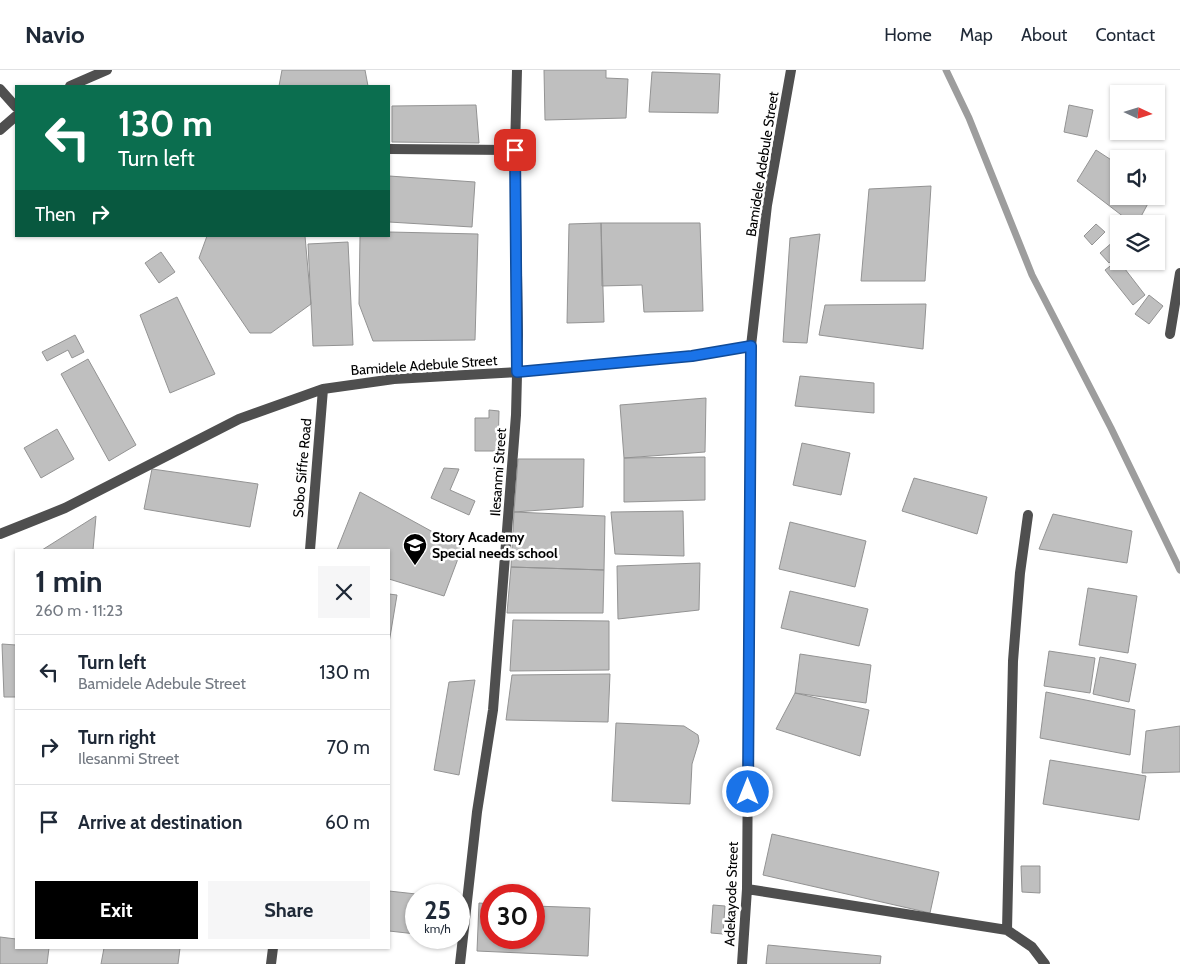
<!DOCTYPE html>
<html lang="en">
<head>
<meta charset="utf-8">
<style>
  :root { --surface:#fff; --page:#f6f6f7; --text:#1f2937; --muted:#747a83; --line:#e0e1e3; --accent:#000 }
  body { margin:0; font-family:Cabin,sans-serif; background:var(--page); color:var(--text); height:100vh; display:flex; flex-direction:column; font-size:19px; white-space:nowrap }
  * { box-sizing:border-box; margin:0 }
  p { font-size:16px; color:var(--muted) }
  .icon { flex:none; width:28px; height:28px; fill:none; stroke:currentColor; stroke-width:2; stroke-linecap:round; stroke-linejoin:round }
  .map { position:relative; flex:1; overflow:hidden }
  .side { position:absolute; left:15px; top:479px; width:375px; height:400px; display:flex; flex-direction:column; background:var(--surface); border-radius:0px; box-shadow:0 1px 4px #0004 }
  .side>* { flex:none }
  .top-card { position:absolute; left:15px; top:15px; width:375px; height:152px; border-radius:0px; box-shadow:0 1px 4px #0004; background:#0b6e4f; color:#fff; overflow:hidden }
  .needle { width:32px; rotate:94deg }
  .controls { position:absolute; left:1110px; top:15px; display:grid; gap:10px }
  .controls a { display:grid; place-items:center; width:55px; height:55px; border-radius:0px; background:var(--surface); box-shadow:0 1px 4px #0004; font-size:25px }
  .speed { position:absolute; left:405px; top:814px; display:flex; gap:10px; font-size:25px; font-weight:700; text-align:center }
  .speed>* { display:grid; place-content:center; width:65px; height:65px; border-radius:50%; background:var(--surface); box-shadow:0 1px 4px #0004; line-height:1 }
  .speed small { font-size:12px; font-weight:400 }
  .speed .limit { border:8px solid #d22; background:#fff; color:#111 }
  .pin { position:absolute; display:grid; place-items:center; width:42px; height:42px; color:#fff; margin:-21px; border-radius:10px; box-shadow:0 2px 8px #0006 }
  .me { position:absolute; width:55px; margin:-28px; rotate:0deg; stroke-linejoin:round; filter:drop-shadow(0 0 4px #0008) }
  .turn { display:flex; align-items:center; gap:18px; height:105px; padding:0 20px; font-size:22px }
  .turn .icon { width:65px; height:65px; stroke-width:2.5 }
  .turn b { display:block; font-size:35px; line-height:42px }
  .then { display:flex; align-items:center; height:48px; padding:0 20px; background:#0003; gap:10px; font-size:19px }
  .round { display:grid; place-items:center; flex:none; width:52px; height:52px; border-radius:0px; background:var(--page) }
  .summary { display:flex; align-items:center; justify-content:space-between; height:85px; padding:0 20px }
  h1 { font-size:30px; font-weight:700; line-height:38px }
  .button { display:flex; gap:10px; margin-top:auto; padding:10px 20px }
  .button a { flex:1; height:58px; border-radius:0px; background:var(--accent); color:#fff; font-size:20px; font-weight:700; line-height:58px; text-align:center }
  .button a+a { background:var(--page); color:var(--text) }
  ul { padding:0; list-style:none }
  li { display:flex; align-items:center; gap:15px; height:75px; padding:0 20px; border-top:1px solid var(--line) }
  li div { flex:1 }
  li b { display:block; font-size:19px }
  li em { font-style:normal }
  header { display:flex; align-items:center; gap:30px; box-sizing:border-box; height:70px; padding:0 25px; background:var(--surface); border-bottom:1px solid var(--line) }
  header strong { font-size:24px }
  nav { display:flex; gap:28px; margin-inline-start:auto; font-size:18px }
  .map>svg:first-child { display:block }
</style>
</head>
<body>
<header>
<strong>Navio</strong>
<nav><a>Home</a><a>Map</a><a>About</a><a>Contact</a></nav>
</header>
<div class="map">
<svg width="1180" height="894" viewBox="0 0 1180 894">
  <rect width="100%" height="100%" fill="#fff"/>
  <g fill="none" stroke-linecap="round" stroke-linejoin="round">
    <!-- stream -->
    <path stroke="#9d9d9d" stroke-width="7" d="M946 0 969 48 1032 205 1111 358 1180 500"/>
  </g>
  <!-- building -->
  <path fill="#bfbfbf" stroke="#939393" d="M282 0H365L368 16H279Z
    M544 0H606V8L628 9 626 48 545 50Z
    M652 2 720 4 718 43 649 42Z
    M476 35 479 73 392 72V36Z
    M1069 35 1093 40 1087 67 1064 62Z
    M1096 80 1119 95V126H1152L1137 154H1133L1077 111Z
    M389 106 475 112 472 157 389 152Z
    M931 116 925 211H861L869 119Z
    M601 153H700L703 241 644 242 642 215 602 216Z
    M601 153 604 252 567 253 569 154Z
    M1096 154 1105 162 1092 175 1084 166Z
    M389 162 478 164 475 270 373 271 359 234 360 166H389Z
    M820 164 807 273 783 272 790 168Z
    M207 166H305L311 234 271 263H250L199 188Z
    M1114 171 1119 177V184L1109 193 1100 183Z
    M348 172 353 275 313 276 308 174Z
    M161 182 175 202 159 213 145 193Z
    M1118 190 1145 225 1133 235 1105 200Z
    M1149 225 1163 236 1149 254 1135 244Z
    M177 227 215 304 170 323 140 245Z
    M926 234 923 279 819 265 825 235Z
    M75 265 84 282 72 288 68 280 47 291 42 282Z
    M88 289 136 375 109 391 61 304Z
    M800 306 874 313V343L795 336Z
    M706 328 705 382 624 388 620 335Z
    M489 340 499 341 498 381H475V348H489Z
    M57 359 74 389 41 408 24 378Z
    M802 373 850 383 841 425 793 415Z
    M705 387V430L624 432V388Z
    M518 389H584L583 437 514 442Z
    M444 398 459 399 450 420 475 431 469 445 431 428Z
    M152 399 258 414 250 457 144 439Z
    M914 408 987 427 977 464 902 441Z
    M360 422 462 478 444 526 389 509V480H337Z
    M683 441 684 486 615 484 611 442Z
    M514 442 605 446 604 500 511 497Z
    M1053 444 1132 461 1127 493 1039 479Z
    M96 446 93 480H42Z
    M790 452 866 471 855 517 779 499Z
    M700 493 699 540 618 549 617 496Z
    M511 497 604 500 603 543H507Z
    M1088 518 1137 526 1128 583 1079 575Z
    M790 521 868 539 859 576 781 558Z
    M389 524 397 525 389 573Z
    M513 550 609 551V600L510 601Z
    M2 574 16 575V627H4Z
    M1049 581 1095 588 1090 623 1044 616Z
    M800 584 871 595 866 633 795 623Z
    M1100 587 1136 594 1129 632 1093 624Z
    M610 604 608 652 506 650 512 605Z
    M475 610 459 705 434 700 449 612Z
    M1046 622 1135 640 1130 685 1040 668Z
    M795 623 869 640 860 686 776 659Z
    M616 653 684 656 698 665 699 671 692 694 690 734 612 731Z
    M1180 656V702L1142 703 1146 661Z
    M1050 690 1146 706 1139 750 1043 734Z
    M772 764 939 802 930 843 763 805Z
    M1021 796H1040V823L1022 822Z
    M389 821 425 825H416V864L389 861Z
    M479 833 491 834V868H534V836L590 838 588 886 477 881Z
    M713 835 725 836 723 864 711 863Z
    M0 867 16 869V878H49L47 894H0Z
    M768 875 881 886 880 894H766Z
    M104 878H180L178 894H101Z"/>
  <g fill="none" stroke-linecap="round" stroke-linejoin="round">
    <!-- minor -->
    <path stroke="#4f4f4f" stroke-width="10" d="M70 16 107 0
      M0 19 16 37
      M0 60 16 46
      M389 79 515 80
      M1170 264 1180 203
      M0 464 65 438 239 349 323 319 394 309 517 302 692 286 751 276 767 135 791 0
      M310 480 323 319
      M747 819 1007 860 1032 877 1045 894
      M1007 860 1013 591 1020 503 1028 445
      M271 894 273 878
      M460 894 477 742 493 640 516 345 518 265 515 80 517 0
      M742 894 747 819 751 276"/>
  </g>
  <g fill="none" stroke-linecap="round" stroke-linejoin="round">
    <!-- route casing -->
    <g stroke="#114b97" stroke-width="12">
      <path id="route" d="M515 80 517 302 692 286 751 276 748 722"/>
    </g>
    <!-- route -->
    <use href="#route" stroke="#1a73e8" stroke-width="9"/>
  </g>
  <!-- icons -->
  <defs>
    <g id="school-pin" transform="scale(1.25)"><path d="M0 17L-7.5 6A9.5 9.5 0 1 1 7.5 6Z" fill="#000" stroke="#fff"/><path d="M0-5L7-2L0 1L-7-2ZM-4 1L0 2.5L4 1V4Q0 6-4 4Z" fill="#fff"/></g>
  </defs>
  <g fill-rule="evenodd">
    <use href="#school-pin" x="415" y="475"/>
  </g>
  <g text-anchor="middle" stroke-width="5" stroke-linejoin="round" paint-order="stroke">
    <!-- street labels -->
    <g font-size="14" fill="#000" stroke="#fff">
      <text transform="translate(762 94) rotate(-81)" y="5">Bamidele Adebule Street</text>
      <text transform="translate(424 295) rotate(-4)" y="5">Bamidele Adebule Street</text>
      <text transform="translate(302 398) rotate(-85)" y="5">Sobo Siffre Road</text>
      <text transform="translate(498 402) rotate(-86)" y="5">Ilesanmi Street</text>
      <text transform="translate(731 824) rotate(-88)" y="5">Adekayode Street</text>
    </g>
    <!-- poi labels -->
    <g font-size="14" font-weight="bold" fill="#000" stroke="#fff" text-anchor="start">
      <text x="432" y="472">Story Academy<tspan x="432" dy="16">Special needs school</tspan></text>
    </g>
  </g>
</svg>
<div class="controls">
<a><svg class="needle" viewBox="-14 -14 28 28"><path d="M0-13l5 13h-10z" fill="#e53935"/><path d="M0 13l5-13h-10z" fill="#747a83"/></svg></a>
<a><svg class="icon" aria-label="sound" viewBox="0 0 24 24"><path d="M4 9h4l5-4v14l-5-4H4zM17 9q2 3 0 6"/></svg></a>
<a><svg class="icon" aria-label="layers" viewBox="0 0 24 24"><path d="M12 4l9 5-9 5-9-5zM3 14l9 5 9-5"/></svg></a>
</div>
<div class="speed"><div>25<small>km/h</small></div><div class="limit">30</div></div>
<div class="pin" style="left:515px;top:80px;background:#d93025"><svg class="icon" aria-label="arrive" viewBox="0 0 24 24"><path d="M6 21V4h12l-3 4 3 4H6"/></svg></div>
<svg class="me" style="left:748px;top:722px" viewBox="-20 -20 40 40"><circle r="17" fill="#1a73e8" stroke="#fff" stroke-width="3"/><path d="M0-11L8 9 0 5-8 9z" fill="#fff"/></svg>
<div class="top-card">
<div class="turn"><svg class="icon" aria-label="left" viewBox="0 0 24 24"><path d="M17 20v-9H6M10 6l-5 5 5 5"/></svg><div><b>130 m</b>Turn left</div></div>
<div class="then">Then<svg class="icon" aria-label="right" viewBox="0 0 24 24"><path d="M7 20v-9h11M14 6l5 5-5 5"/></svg></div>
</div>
<section class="side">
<div class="summary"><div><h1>1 min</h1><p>260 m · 11:23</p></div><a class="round"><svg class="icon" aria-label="close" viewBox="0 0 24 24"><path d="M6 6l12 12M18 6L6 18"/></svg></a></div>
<ul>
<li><svg class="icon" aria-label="left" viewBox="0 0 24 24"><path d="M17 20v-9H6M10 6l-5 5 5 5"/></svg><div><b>Turn left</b><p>Bamidele Adebule Street</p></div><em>130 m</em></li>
<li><svg class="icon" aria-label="right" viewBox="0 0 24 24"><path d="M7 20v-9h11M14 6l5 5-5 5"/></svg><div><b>Turn right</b><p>Ilesanmi Street</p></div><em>70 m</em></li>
<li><svg class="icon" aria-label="arrive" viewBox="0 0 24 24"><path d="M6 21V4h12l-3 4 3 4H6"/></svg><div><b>Arrive at destination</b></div><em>60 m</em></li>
</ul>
<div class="button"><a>Exit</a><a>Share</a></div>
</section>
</div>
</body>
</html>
